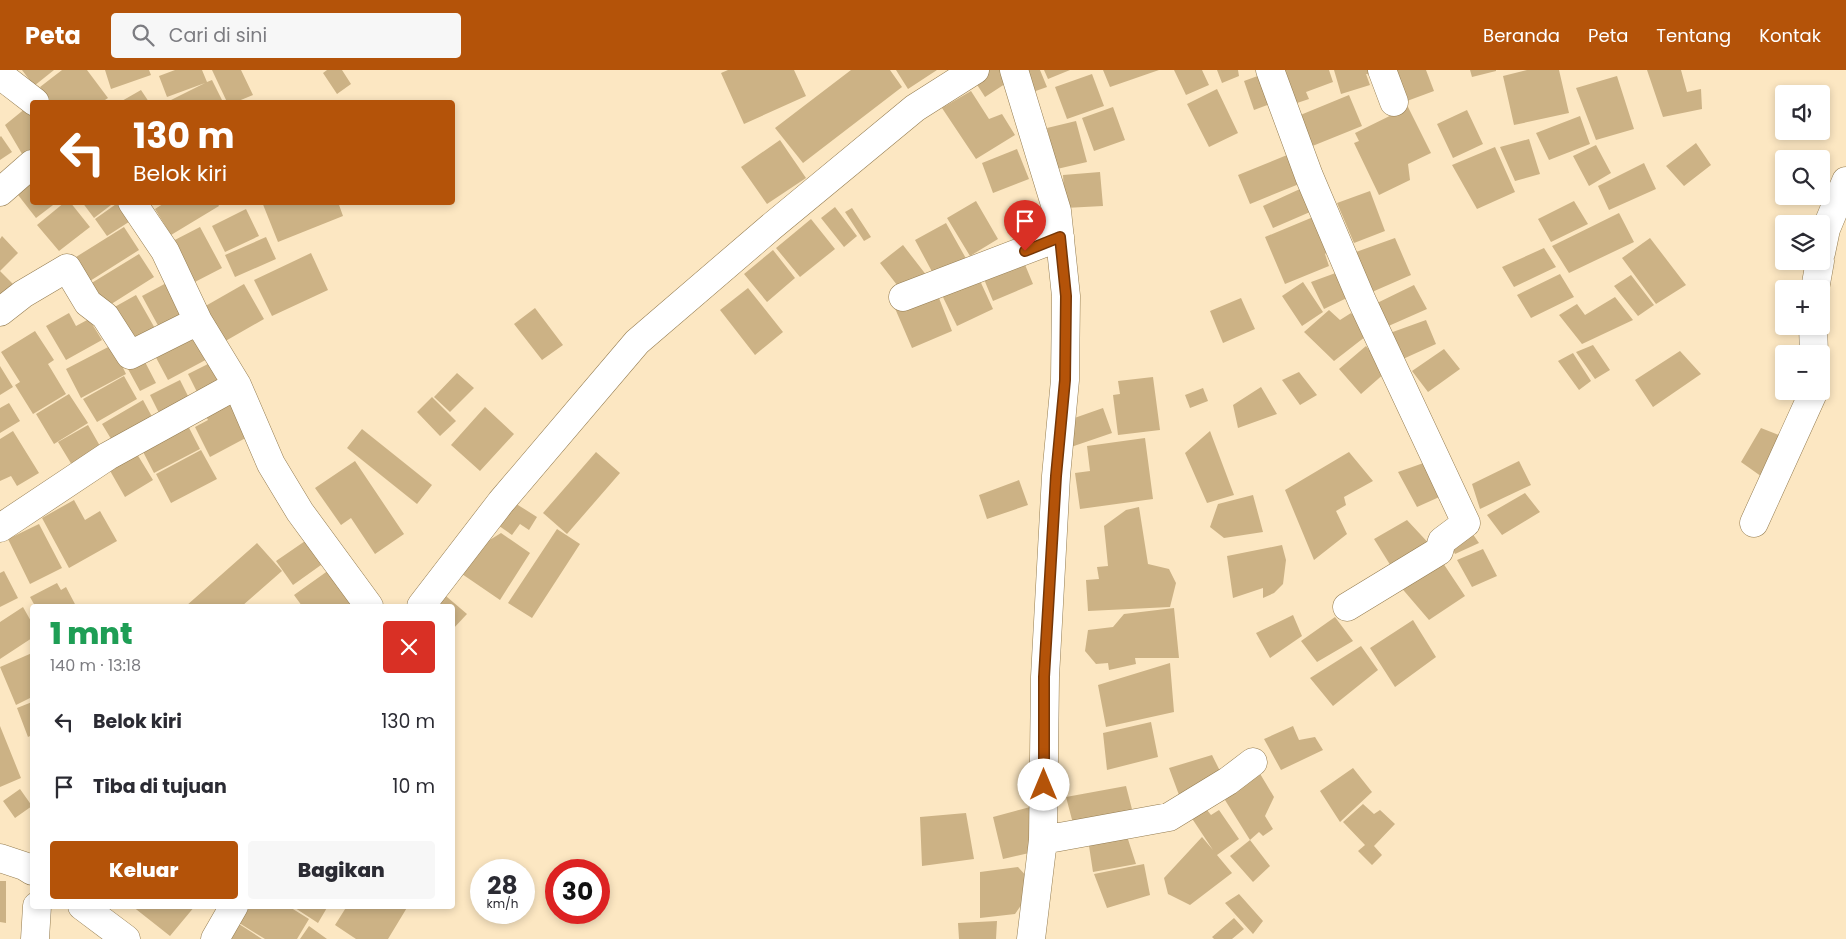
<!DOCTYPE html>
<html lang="id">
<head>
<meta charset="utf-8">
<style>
  :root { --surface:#fff; --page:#f7f7f7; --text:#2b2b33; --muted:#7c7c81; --accent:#b45309 }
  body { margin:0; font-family:Poppins,sans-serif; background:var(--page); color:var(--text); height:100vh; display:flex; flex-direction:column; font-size:19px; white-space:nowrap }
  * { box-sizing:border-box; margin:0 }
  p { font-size:16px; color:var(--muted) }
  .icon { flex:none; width:28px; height:28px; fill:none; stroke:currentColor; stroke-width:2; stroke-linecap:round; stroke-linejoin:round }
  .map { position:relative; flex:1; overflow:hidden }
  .panel { position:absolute; left:30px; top:534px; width:425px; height:305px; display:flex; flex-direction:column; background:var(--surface); border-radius:5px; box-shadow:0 2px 8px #0003 }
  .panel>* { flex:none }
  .guide { position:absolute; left:30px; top:30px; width:425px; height:105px; border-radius:5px; box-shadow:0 2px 8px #0003; background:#b45309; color:#fff; overflow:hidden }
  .tools { position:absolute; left:1775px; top:15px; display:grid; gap:10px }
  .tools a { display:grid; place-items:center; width:55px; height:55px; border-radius:5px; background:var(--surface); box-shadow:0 2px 8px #0003; font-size:25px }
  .speed { position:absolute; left:470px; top:789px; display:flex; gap:10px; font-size:25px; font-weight:700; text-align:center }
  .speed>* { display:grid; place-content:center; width:65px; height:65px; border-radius:50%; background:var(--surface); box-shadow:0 2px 8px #0003; line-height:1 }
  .speed small { font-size:12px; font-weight:400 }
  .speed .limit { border:8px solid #d22; background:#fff; color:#111 }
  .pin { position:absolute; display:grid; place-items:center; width:42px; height:42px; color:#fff; margin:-51px -21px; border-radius:50% 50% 50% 0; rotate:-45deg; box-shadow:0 0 5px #0007 }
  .pin .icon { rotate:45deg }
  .me { position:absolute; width:55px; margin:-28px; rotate:0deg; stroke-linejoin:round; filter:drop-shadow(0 0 4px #0008) }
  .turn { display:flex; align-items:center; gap:18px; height:105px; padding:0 20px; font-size:22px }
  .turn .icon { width:65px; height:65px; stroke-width:2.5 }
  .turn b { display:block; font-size:35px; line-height:42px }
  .round { display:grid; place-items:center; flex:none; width:52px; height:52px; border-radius:5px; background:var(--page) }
  .head { display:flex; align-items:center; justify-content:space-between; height:85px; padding:0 20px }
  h1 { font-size:30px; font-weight:800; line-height:38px; color:#1e9e55 }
  .primary-button { display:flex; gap:10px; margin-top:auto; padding:10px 20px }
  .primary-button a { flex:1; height:58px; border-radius:5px; background:var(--accent); color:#fff; font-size:20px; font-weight:800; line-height:58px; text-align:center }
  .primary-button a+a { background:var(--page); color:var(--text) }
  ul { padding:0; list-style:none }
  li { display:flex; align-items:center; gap:15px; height:65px; padding:0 20px }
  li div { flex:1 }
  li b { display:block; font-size:19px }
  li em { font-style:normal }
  header { display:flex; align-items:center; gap:30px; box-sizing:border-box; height:70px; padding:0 25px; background:var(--accent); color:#fff }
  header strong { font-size:24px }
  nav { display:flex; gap:28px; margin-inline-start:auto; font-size:18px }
  .search { width:350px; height:45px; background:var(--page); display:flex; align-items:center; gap:12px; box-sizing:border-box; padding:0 18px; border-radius:5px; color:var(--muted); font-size:19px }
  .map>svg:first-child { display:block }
</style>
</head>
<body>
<header>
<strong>Peta</strong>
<div class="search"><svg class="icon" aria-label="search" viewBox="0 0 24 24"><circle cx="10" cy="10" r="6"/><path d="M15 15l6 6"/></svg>Cari di sini</div>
<nav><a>Beranda</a><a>Peta</a><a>Tentang</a><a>Kontak</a></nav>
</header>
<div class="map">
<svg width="1846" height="869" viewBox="0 0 1846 869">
  <rect width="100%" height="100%" fill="#fce7c2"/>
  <!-- building -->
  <path fill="#ccb285" d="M22 0H54L34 16Z
    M62 0H87L108 28 102 32H51L40 17Z
    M105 0H149L151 5 111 19Z
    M175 0H202L207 12 212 10 223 32H167L205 13 167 27 159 6Z
    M212 0H241L253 25 236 32H227Z
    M327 0H342L351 14 337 24 323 3Z
    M728 0H794L806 26 744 54 721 3Z
    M851 0H890L902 17 803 93 775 58Z
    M896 0H937L908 19Z
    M988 0H1005L1011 10 985 27 974 10Z
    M1022 0H1040L1047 17 1030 23Z
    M1044 0H1070L1048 9Z
    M1103 0H1159L1110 17Z
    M1174 0H1202L1209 15 1186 25Z
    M1217 0H1238L1239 6 1222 13Z
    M1278 0H1329L1333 12 1306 22 1309 29 1291 35Z
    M1334 0H1374L1376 5 1366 4 1370 15 1341 24Z
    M1395 0H1426L1434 21 1407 31Z
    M1470 0H1496V1L1472 7Z
    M1527 0H1559L1569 43 1514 55 1503 6Z
    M1647 0H1681L1687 22 1701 19 1702 39 1663 47Z
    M1092 4 1104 36 1067 49 1055 17Z
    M1263 4 1273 33 1254 40 1244 11Z
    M1617 6 1634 59 1596 70 1576 18Z
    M1217 19 1238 63 1209 77 1187 34Z
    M141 20 149 32H120Z
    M971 21 989 49 1002 44 1015 65 976 89 942 38Z
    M1349 25 1362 56 1310 77 1298 46Z
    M32 33V83L25 89 5 55Z
    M1113 37 1125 70 1094 81 1082 48Z
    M1408 37 1431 83 1408 94 1410 110 1379 125 1354 73 1359 71 1355 63Z
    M1467 40 1483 74 1453 88 1437 54Z
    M1580 46 1590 74 1549 90 1536 63Z
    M1076 51 1087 92 1057 99 1047 58Z
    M1 66 12 82 0 90V67Z
    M1529 69 1540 104 1515 111 1500 77Z
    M780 70 806 108 767 134 741 97Z
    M1696 73 1711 95 1684 116 1666 96Z
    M1596 75 1611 103 1589 116 1573 86Z
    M1495 77 1515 122 1477 139 1452 95Z
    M1017 79 1029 109 993 123 982 93Z
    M1292 83 1304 112 1250 134 1238 105Z
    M1644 93 1656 119 1609 140 1598 116Z
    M1100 102 1103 136 1065 138 1063 105Z
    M32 107V132H57L36 148 15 121Z
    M1300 119 1310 142 1273 158 1263 136Z
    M1370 121 1385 161 1354 173 1337 133Z
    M976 131 998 169 970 186 947 148Z
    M1574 131 1588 154 1551 172 1538 149Z
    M65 132H70L90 157 59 181 37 155Z
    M82 132H115L94 148Z
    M119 132 135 148 107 166 95 149Z
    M166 132H217L219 136 171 165 155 139Z
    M262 132H338L343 146 278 172Z
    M835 137 857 166 844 177 821 148Z
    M852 138 871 167 864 171 845 142Z
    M246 139 259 166 225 182 212 156Z
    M1619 143 1634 172 1569 203 1552 176Z
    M1318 145 1332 178 1325 184 1329 196 1285 214 1265 167Z
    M811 149 835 179 800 207 776 178Z
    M946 153 968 192 936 209 915 170Z
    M124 157 139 180 90 211 76 187Z
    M200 157 222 198 189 215 167 174Z
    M2 166 18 183 0 201 13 214 0 226V169Z
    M266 167 276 189 235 207 225 185Z
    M1395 168 1411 205 1372 222 1356 182Z
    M1650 168 1686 215 1656 234 1622 188Z
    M903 175 927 206 904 224 880 193Z
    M1544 178 1556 197 1514 217 1502 197Z
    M773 180 795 208 767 232 744 204Z
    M311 183 328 220 272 246 254 210Z
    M139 184 154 207 105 238 90 214Z
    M1021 185 1033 214 993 231 981 202Z
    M1341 201 1351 226 1324 239 1311 212Z
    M976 202 993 239 957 256 939 219Z
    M1560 204 1574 227 1531 248 1517 225Z
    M1631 205 1654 235 1638 246 1614 216Z
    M172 210 191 245 161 261 142 226Z
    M1303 212 1323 242 1302 256 1282 226Z
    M244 214 264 249 222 273 202 238Z
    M1414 215 1427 239 1384 258 1373 235Z
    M748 218 783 262 755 285 720 240Z
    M935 218 952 261 912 278 894 236Z
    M136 225 157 262 133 276 111 239Z
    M1615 227 1633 250 1582 274 1559 245 1577 234 1585 245Z
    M1241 228 1255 259 1223 273 1210 241Z
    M535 238 563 275 542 290 514 254Z
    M1329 240 1340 250 1351 243 1370 263 1334 291 1304 262Z
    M69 243 76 256 89 249 102 270 66 290 46 256Z
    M1426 250 1436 274 1403 289 1390 263Z
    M199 257 213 286 168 310 153 282Z
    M35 261 54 290 48 294 66 324 33 344 15 315 20 312 1 282Z
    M112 275 126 304 81 328 66 299Z
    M1593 275 1610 300 1595 309 1576 282Z
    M1366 276 1386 302 1361 324 1339 299Z
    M1444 279 1460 299 1428 322 1412 301Z
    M1680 281 1701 304 1653 337 1635 310Z
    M1573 283 1591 311 1579 320 1558 291Z
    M218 289 230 313 200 328 188 304Z
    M144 290 156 313 140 321 128 299Z
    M0 296 13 317 0 325Z
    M1299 302 1317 325 1300 335 1282 310Z
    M457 303 474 318 450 342 434 327Z
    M124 306 137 329 97 352 83 329Z
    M1153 307 1160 360 1118 365 1113 325 1120 324 1118 311Z
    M180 310 192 334 162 349 150 325Z
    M1261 317 1277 344 1238 358 1233 335Z
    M1203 318 1208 331 1190 338 1185 325Z
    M233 323 255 363 210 387 195 357 208 350 203 340Z
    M69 324 88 353 54 374 36 344Z
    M432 327 456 351 440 366 417 342Z
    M143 330 156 354 116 377 102 354Z
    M9 333 20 351 0 363V338Z
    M485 337 514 364 480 401 451 375Z
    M1103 338 1112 363 1071 377 1063 352Z
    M185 350 200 379 154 403 139 374Z
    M88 355 104 383 75 400 58 372Z
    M1761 358 1784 367 1765 409 1741 392Z
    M362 359 432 415 417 434 347 378Z
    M13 361 39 403 17 416 11 406 0 411V369Z
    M1210 361 1234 425 1207 433 1185 383Z
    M1145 368 1153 429 1080 439 1075 403 1090 401 1087 376Z
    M132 376 153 410 125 427 105 392Z
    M201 380 217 409 171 433 156 404Z
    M596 382 620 403 567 464 543 443Z
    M1349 382 1373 411 1344 427 1346 435 1336 441 1347 464 1314 490 1285 420Z
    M1432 390 1446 424 1417 437 1398 402Z
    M355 391 404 464 375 484 351 448 341 455 315 418Z
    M1519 391 1531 415 1480 439 1472 414Z
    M1019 410 1028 435 987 449 979 425Z
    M1525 423 1540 442 1502 465 1487 445Z
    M1253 425 1263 462 1224 468 1210 457 1218 434Z
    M507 428 537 447 529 460 520 454 512 465 492 451Z
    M74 430 85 450 100 441 117 471 69 498 42 448Z
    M1139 437 1148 494 1169 499 1176 513 1170 537 1088 541 1086 510 1099 509 1097 497 1108 496 1104 456 1126 440Z
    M1407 450 1434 479 1394 501 1374 469Z
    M39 454 62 498 30 514 8 469Z
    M557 459 580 474 532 548 508 533Z
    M1470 460 1479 473 1455 484 1448 470Z
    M501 463 530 483 500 530 462 504 480 476Z
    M311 467 328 490 293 515 276 491Z
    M257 473 282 501 242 536H186Z
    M1282 475 1286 490 1283 514 1274 523 1263 528V518L1233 528 1227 486Z
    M1483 479 1497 506 1472 517 1457 490Z
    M1441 490 1465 526 1429 550 1399 515Z
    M336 495 360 530 351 536H302L294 525Z
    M4 501 18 528 0 537V503Z
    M57 513 61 520 66 517 76 536H35L30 527Z
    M440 521 467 544 452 560V536H427Z
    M23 537 32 553V568L0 589V552Z
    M1174 538 1179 588H1135L1136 594 1109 600 1108 593 1096 594 1085 581 1088 560 1113 557 1124 544Z
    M1293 545 1302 566 1270 588 1256 563Z
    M1335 547 1353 571 1317 592 1301 571Z
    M1413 550 1436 587 1395 617 1370 578Z
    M1361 576 1378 600 1333 636 1310 608Z
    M32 583V627L16 635 0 597Z
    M1170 593 1174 642 1106 657 1098 615Z
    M32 632V665L28 667 17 638Z
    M1151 652 1158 687 1107 700 1103 663Z
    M0 656 21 708 0 717Z
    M1293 656 1299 670 1315 667 1323 680 1281 700 1264 669Z
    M1212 685 1224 709 1182 733 1169 698Z
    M1256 697 1274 727 1265 746 1273 759 1263 766 1259 762 1250 770 1225 730Z
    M1353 698 1372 722 1340 752 1320 721Z
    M1126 716 1134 747 1075 761 1066 727Z
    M20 719 32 736 15 748 3 731Z
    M1363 734 1374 744 1380 740 1395 754 1374 776 1382 785 1372 795 1358 781 1365 775 1343 752Z
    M1034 736 1038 781 1003 789 993 747Z
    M1207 740 1211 745 1219 740 1239 769 1217 785 1232 803 1190 835 1168 824 1164 808 1202 767 1213 780 1191 747Z
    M966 743 974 789 922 796 920 747Z
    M1125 760 1136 794 1093 802 1089 776 1103 762Z
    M1250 770 1270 796 1253 812 1230 786Z
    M1144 794 1150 825 1107 838 1094 804Z
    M1018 797 1029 809V824L1015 844 980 848V802Z
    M0 811H6V853L0 852Z
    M1239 824 1263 851 1253 864 1225 833Z
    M132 836H195L170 866Z
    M246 836H288L309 849 297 869H265L236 851Z
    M292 836H328L318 853Z
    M347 836H408L388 869H356L335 855Z
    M1234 848 1244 859 1232 869H1214L1212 867Z
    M997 851 996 869H959L958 853Z
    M239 854 262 869H228Z
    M309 856 327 869H300Z"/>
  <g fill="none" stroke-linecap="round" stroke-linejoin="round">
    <!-- minor casing -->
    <g stroke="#947c50" stroke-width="29">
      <path id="minor" d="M1014 0 1057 141 1066 226 1065 310 1056 406 1045 607 1043 770 1031 869
        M1270 0 1309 106 1362 231 1466 453 1442 471 1439 481 1347 537
        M1382 0 1394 32
        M0 5 35 32
        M0 122 32 94
        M132 132 165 181 198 251 237 315 271 394 300 442 369 536
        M1821 183 1826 159 1846 111
        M1815 219 1820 191
        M903 227 1060 167
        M0 242 23 224 67 198 88 233 105 246 130 285 198 251
        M1813 256 1814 284
        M1754 453 1814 321
        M0 458 108 386 237 315
        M421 536 501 432 637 272 771 157 915 38 975 0
        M1043 770 1169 747 1228 711 1253 692
        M0 788 24 796 32 801
        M82 836 126 869
        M35 869 37 836
        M215 869 234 836"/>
    </g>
    <!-- minor -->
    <use href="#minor" stroke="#fff" stroke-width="28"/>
  </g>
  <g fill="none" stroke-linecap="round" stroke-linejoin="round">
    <!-- route casing -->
    <g stroke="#753606" stroke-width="12">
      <path id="route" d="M1025 181 1060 167 1066 226 1065 310 1056 406 1044 607V715"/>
    </g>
    <!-- route -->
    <use href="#route" stroke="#b45309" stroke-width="9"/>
  </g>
</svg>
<div class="tools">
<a><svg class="icon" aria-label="sound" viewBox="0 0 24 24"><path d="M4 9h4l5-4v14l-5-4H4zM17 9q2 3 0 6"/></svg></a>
<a><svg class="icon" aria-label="search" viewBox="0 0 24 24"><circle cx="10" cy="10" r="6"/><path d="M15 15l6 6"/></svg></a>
<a><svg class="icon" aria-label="layers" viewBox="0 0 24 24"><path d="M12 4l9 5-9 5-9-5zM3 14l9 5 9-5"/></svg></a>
<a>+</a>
<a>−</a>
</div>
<div class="speed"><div>28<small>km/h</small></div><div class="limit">30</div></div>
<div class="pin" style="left:1025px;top:181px;background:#d93025"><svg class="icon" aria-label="arrive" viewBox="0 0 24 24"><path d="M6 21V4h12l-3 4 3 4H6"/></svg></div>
<svg class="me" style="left:1044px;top:715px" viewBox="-20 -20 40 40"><circle r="19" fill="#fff"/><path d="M0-13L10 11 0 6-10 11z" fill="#b45309"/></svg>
<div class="guide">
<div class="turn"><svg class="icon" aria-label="left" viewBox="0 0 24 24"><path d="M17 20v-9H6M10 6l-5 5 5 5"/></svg><div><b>130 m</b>Belok kiri</div></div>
</div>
<section class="panel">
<div class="head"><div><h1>1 mnt</h1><p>140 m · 13:18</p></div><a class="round" style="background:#d93025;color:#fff"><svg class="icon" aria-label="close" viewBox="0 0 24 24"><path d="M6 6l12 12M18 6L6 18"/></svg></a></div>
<ul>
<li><svg class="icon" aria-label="left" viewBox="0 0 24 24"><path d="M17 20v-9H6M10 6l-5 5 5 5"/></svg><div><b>Belok kiri</b></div><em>130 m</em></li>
<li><svg class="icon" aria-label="arrive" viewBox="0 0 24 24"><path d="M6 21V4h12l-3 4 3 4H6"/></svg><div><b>Tiba di tujuan</b></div><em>10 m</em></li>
</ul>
<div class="primary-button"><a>Keluar</a><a>Bagikan</a></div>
</section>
</div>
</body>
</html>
